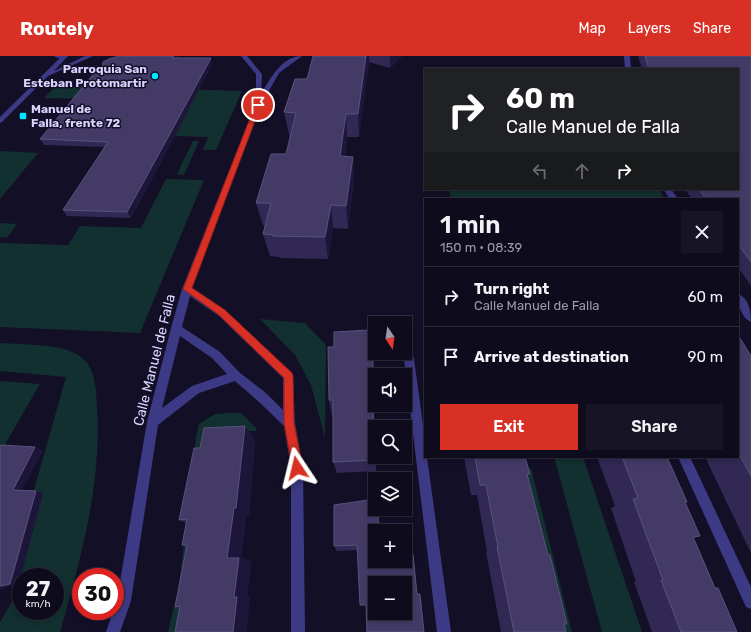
<!DOCTYPE html>
<html lang="en">
<head>
<meta charset="utf-8">
<style>
  :root { --surface:#0e0b1c; --page:#171425; --text:#f1f3f6; --muted:#9b9ba3; --line:#2e2b3b; --accent:#d93025 }
  body { margin:0; font-family:Rubik,sans-serif; background:var(--page); color:var(--text); height:100vh; display:flex; flex-direction:column; font-size:15px; white-space:nowrap }
  * { box-sizing:border-box; margin:0 }
  p { font-size:13px; color:var(--muted) }
  .icon { flex:none; width:22px; height:22px; fill:none; stroke:currentColor; stroke-width:2; stroke-linecap:round; stroke-linejoin:round }
  .map { position:relative; flex:1; overflow:hidden }
  .sheet { position:absolute; left:424px; top:142px; width:315px; height:260px; display:flex; flex-direction:column; background:var(--surface); border-radius:0px; box-shadow:0 2px 6px #0003,0 0 0 1px var(--line) }
  .sheet>* { flex:none }
  .banner { position:absolute; left:424px; top:12px; width:315px; height:122px; border-radius:0px; box-shadow:0 2px 6px #0003,0 0 0 1px var(--line); background:#202124; color:#fff; overflow:hidden }
  .needle { width:26px; rotate:167deg }
  .controls { position:absolute; left:368px; top:260px; display:grid; gap:8px }
  .controls a { display:grid; place-items:center; width:44px; height:44px; border-radius:0px; background:var(--surface); box-shadow:0 2px 6px #0003,0 0 0 1px var(--line); font-size:20px }
  .speed { position:absolute; left:12px; top:512px; display:flex; gap:8px; font-size:20px; font-weight:700; text-align:center }
  .speed>* { display:grid; place-content:center; width:52px; height:52px; border-radius:50%; background:var(--surface); box-shadow:0 2px 6px #0003,0 0 0 1px var(--line); line-height:1 }
  .speed small { font-size:10px; font-weight:400 }
  .speed .limit { border:6px solid #d22; background:#fff; color:#111 }
  .pin { position:absolute; display:grid; place-items:center; width:34px; height:34px; color:#fff; margin:-17px; border:2px solid #fff; border-radius:50%; box-shadow:0 1px 4px #0007 }
  .me { position:absolute; width:44px; margin:-22px; rotate:350deg; stroke-linejoin:round; filter:drop-shadow(0 0 3px #0008) }
  .turn { display:flex; align-items:center; gap:14px; height:84px; padding:0 16px; font-size:18px }
  .turn .icon { width:52px; height:52px; stroke-width:2.5 }
  .turn b { display:block; font-size:28px; line-height:34px }
  .lanes { display:flex; align-items:center; height:38px; padding:0 16px; background:#0003; justify-content:center; gap:20px; direction:ltr }
  .lanes .off { opacity:.35 }
  .round { display:grid; place-items:center; flex:none; width:42px; height:42px; border-radius:0px; background:var(--page) }
  .overview { display:flex; align-items:center; justify-content:space-between; height:68px; padding:0 16px }
  h1 { font-size:24px; font-weight:600; line-height:30px }
  .cta { display:flex; gap:8px; margin-top:auto; padding:8px 16px }
  .cta a { flex:1; height:46px; border-radius:0px; background:var(--accent); color:#fff; font-size:16px; font-weight:600; line-height:46px; text-align:center }
  .cta a+a { background:var(--page); color:var(--text) }
  ul { padding:0; list-style:none }
  li { display:flex; align-items:center; gap:12px; height:60px; padding:0 16px; border-top:1px solid var(--line) }
  li div { flex:1 }
  li b { display:block; font-size:15px }
  li em { font-style:normal }
  header { display:flex; align-items:center; gap:24px; box-sizing:border-box; height:56px; padding:0 20px; background:var(--accent); color:#fff }
  header strong { font-size:19px }
  nav { display:flex; gap:22px; margin-inline-start:auto; font-size:14px }
  .map>svg:first-child { display:block }
</style>
</head>
<body>
<header>
<strong>Routely</strong>
<nav><a>Map</a><a>Layers</a><a>Share</a></nav>
</header>
<div class="map">
<svg width="751" height="576" viewBox="0 0 751 576">
  <rect width="100%" height="100%" fill="#130f26"/>
  <!-- green -->
  <path fill="#12302f" fill-rule="evenodd" d="M57 29 242 35 216 94H203L208 81 175 80 192 46 44 42Z
    M193 85H199L184 119 177 118Z
    M0 95 38 97 0 143Z
    M166 123 204 124 140 277 0 271V187L68 189 80 170 141 172Z
    M449 133H659L665 143H451Z
    M0 167 17 168 7 182 0 181Z
    M260 263 305 267 326 289 325 382 311 329 295 299Z
    M0 287C22 289 62 287 80 300 96 312 96 333 97 350 102 428 81 502 60 576H0V566L16 539 19 528 33 437 66 321 0 315ZM21 521H55V555H21Z
    M0 325 40 328 0 397Z
    M228 357H241L256 372V375H212L182 576H168L179 530 196 382 199 368 215 358Z
    M554 401H583L642 576H602Z
    M531 412 572 576H558L519 413Z"/>
  <g fill="none" stroke-linecap="round" stroke-linejoin="round">
    <!-- lane -->
    <path fill="#3d3a85" fill-rule="evenodd" d="M54 0H68C65 3 57 3 54 0Z"/>
    <!-- street -->
    <path fill="#3d3a85" fill-rule="evenodd" d="M62 0H68L54 15 85 0H93L48 20 2 66 0 67V61Z
      M241 0H247L262 18 261 38C270 23 282 0 302 0L279 17 261 49 192 232 225 254 292 317 293 320 295 367 303 412 305 576H291V412L284 370 258 345 235 325 199 337 158 369 131 545 120 576H106L113 555H115L147 366 171 272 182 233 256 47V18ZM190 240 219 260 283 322V354L266 337 240 317 220 296 182 271ZM180 280 212 302 227 318 192 330 162 352Z
      M624 0H630L631 13H625Z
      M663 133H671L678 143H670Z
      M738 238C749 242 751 256 751 266 741 262 738 248 738 238Z
      M409 299 413 300 414 303 425 383V401H427L451 576H437L404 303 405 300Z
      M678 401H690L751 531V553L746 551Z"/>
  </g>
  <!-- wall -->
  <path fill="#312854" d="M119 0H179L178 2 212 8 175 80 131 162 67 160 63 154 105 91 44 89 40 83 102 15Z
    M313 0H402L390 12 369 6 359 81H347L345 100 353 101 354 124 348 173 333 172 328 203 280 202 279 201 270 200 263 178 265 170 263 169 256 147 286 98 290 79H289L284 56 307 23Z
    M638 0H751V230L738 211V143H692L685 133H738V13H642Z
    M738 279 751 300V497L705 401H738Z
    M370 295 375 335V351H373L376 404V415L337 417 333 406V359L332 360 329 344Z
    M245 370 255 384 249 460H246L241 502 251 506 247 541H250L180 551 186 491 182 489 186 467 179 464 200 392Z
    M464 401H525L530 418 527 420 566 576H501L486 496H487L477 439H471Z
    M597 401H667L687 446H685L700 480 694 482 715 532H718L737 576H652L634 526H636L611 452 615 450Z
    M375 443 366 549 357 494 337 495 334 490Z"/>
  <!-- shaded-wall -->
  <path fill="#1d163a" d="M174 0H179L175 7 172 2Z
    M366 0H369V6L359 81 358 58Z
    M390 0H402L390 12Z
    M211 2 212 8 175 80 131 162 127 156Z
    M346 58 347 81 342 123 340 100Z
    M353 101 354 124 348 173 346 150Z
    M331 149 333 172 328 203 325 181Z
    M245 370 255 384 249 460H246L241 502 251 506 247 541H250L247 576H233L234 541 227 502Z
    M35 391 43 395 21 436 13 434Z
    M36 435 43 437 19 528 1 533 0 534V530Z"/>
  <!-- building -->
  <path fill="#433a66" stroke="#5a527e" fill-rule="evenodd" d="M119 0H174L172 2H211L172 74 127 156 63 154 108 86 40 83 96 15H102L103 6 109 3Z
    M313 0H366L358 58H346L340 100 353 101 346 150 331 149 325 181 273 180 274 179 263 178 271 147H256L271 98H286L296 57 284 56 295 23H307Z
    M645 0H751V206L738 188V143H706L699 133H738V13H649Z
    M369 274 370 295H372L375 335H372L375 385V401H376V404L333 406V344H329L328 291H334V276Z
    M738 279 751 300V420L738 396Z
    M245 370 236 452H234L227 502H239L234 541H237L233 576H175L180 550 175 551 187 489H182L187 463 179 464 194 392H200L204 372Z
    M1 389 35 391 13 434 36 435 10 528 0 530V390Z
    M475 401H525L530 418H527L548 499H550L567 568H564L566 576H514L497 491H498L486 429H480Z
    M622 401H667L687 446H685L700 480 693 481 715 532H718L737 576H681L661 524H663L633 443 638 442Z
    M375 443V453H378L379 475H375V505H405V499L413 498 417 538H420L424 576H367L366 549H360L357 489 334 490V449ZM375 527H405V557H375Z"/>
  <!-- route -->
  <path fill="#d93025" stroke="#8d1f18" d="M256 47 261 49 192 232 225 254 292 317 293 320 294 367 303 412 301 416 297 417 293 416 292 412 284 367V322L219 259 183 233Z"/>
  <!-- markers -->
  <g fill="#00e5ff" stroke="#130f26" stroke-width="1.5">
    <circle cx="155" cy="20" r="4"/>
    <rect x="19" y="56" width="8" height="8" rx="2"/>
  </g>
  <g text-anchor="middle" stroke-width="3" stroke-linejoin="round" paint-order="stroke">
    <!-- far-poi labels -->
    <g font-size="12" font-weight="bold" fill="#d9d4ff" stroke="#130f26" text-anchor="end">
      <text x="147" y="17">Parroquia San<tspan x="147" dy="14">Esteban Protomartir</tspan></text>
      <text x="31" y="57" text-anchor="start">Manuel de<tspan x="31" dy="14">Falla, frente 72</tspan></text>
    </g>
    <!-- street labels -->
    <g font-size="14" fill="#d9d4ff" stroke="#130f26">
      <text transform="translate(154 304) rotate(-76)" y="5">Calle Manuel de Falla</text>
    </g>
  </g>
</svg>
<div class="controls">
<a><svg class="needle" viewBox="-14 -14 28 28"><path d="M0-13l5 13h-10z" fill="#e53935"/><path d="M0 13l5-13h-10z" fill="#9b9ba3"/></svg></a>
<a><svg class="icon" aria-label="sound" viewBox="0 0 24 24"><path d="M4 9h4l5-4v14l-5-4H4zM17 9q2 3 0 6"/></svg></a>
<a><svg class="icon" aria-label="search" viewBox="0 0 24 24"><circle cx="10" cy="10" r="6"/><path d="M15 15l6 6"/></svg></a>
<a><svg class="icon" aria-label="layers" viewBox="0 0 24 24"><path d="M12 4l9 5-9 5-9-5zM3 14l9 5 9-5"/></svg></a>
<a>+</a>
<a>−</a>
</div>
<div class="speed"><div>27<small>km/h</small></div><div class="limit">30</div></div>
<div class="pin" style="left:258px;top:49px;background:#d93025"><svg class="icon" aria-label="arrive" viewBox="0 0 24 24"><path d="M6 21V4h12l-3 4 3 4H6"/></svg></div>
<svg class="me" style="left:297px;top:412px" viewBox="-20 -20 40 40"><path d="M0-17L14 15 0 8-14 15z" fill="#d93025" stroke="#fff" stroke-width="4"/></svg>
<div class="banner">
<div class="turn"><svg class="icon" aria-label="right" viewBox="0 0 24 24"><path d="M7 20v-9h11M14 6l5 5-5 5"/></svg><div><b>60 m</b>Calle Manuel de Falla</div></div>
<div class="lanes"><svg class="icon off" aria-label="left" viewBox="0 0 24 24"><path d="M17 20v-9H6M10 6l-5 5 5 5"/></svg><svg class="icon off" aria-label="ahead" viewBox="0 0 24 24"><path d="M12 20V5M6 11l6-6 6 6"/></svg><svg class="icon" aria-label="right" viewBox="0 0 24 24"><path d="M7 20v-9h11M14 6l5 5-5 5"/></svg></div>
</div>
<section class="sheet">
<div class="overview"><div><h1>1 min</h1><p>150 m · 08:39</p></div><a class="round"><svg class="icon" aria-label="close" viewBox="0 0 24 24"><path d="M6 6l12 12M18 6L6 18"/></svg></a></div>
<ul>
<li><svg class="icon" aria-label="right" viewBox="0 0 24 24"><path d="M7 20v-9h11M14 6l5 5-5 5"/></svg><div><b>Turn right</b><p>Calle Manuel de Falla</p></div><em>60 m</em></li>
<li><svg class="icon" aria-label="arrive" viewBox="0 0 24 24"><path d="M6 21V4h12l-3 4 3 4H6"/></svg><div><b>Arrive at destination</b></div><em>90 m</em></li>
</ul>
<div class="cta"><a>Exit</a><a>Share</a></div>
</section>
</div>
</body>
</html>
